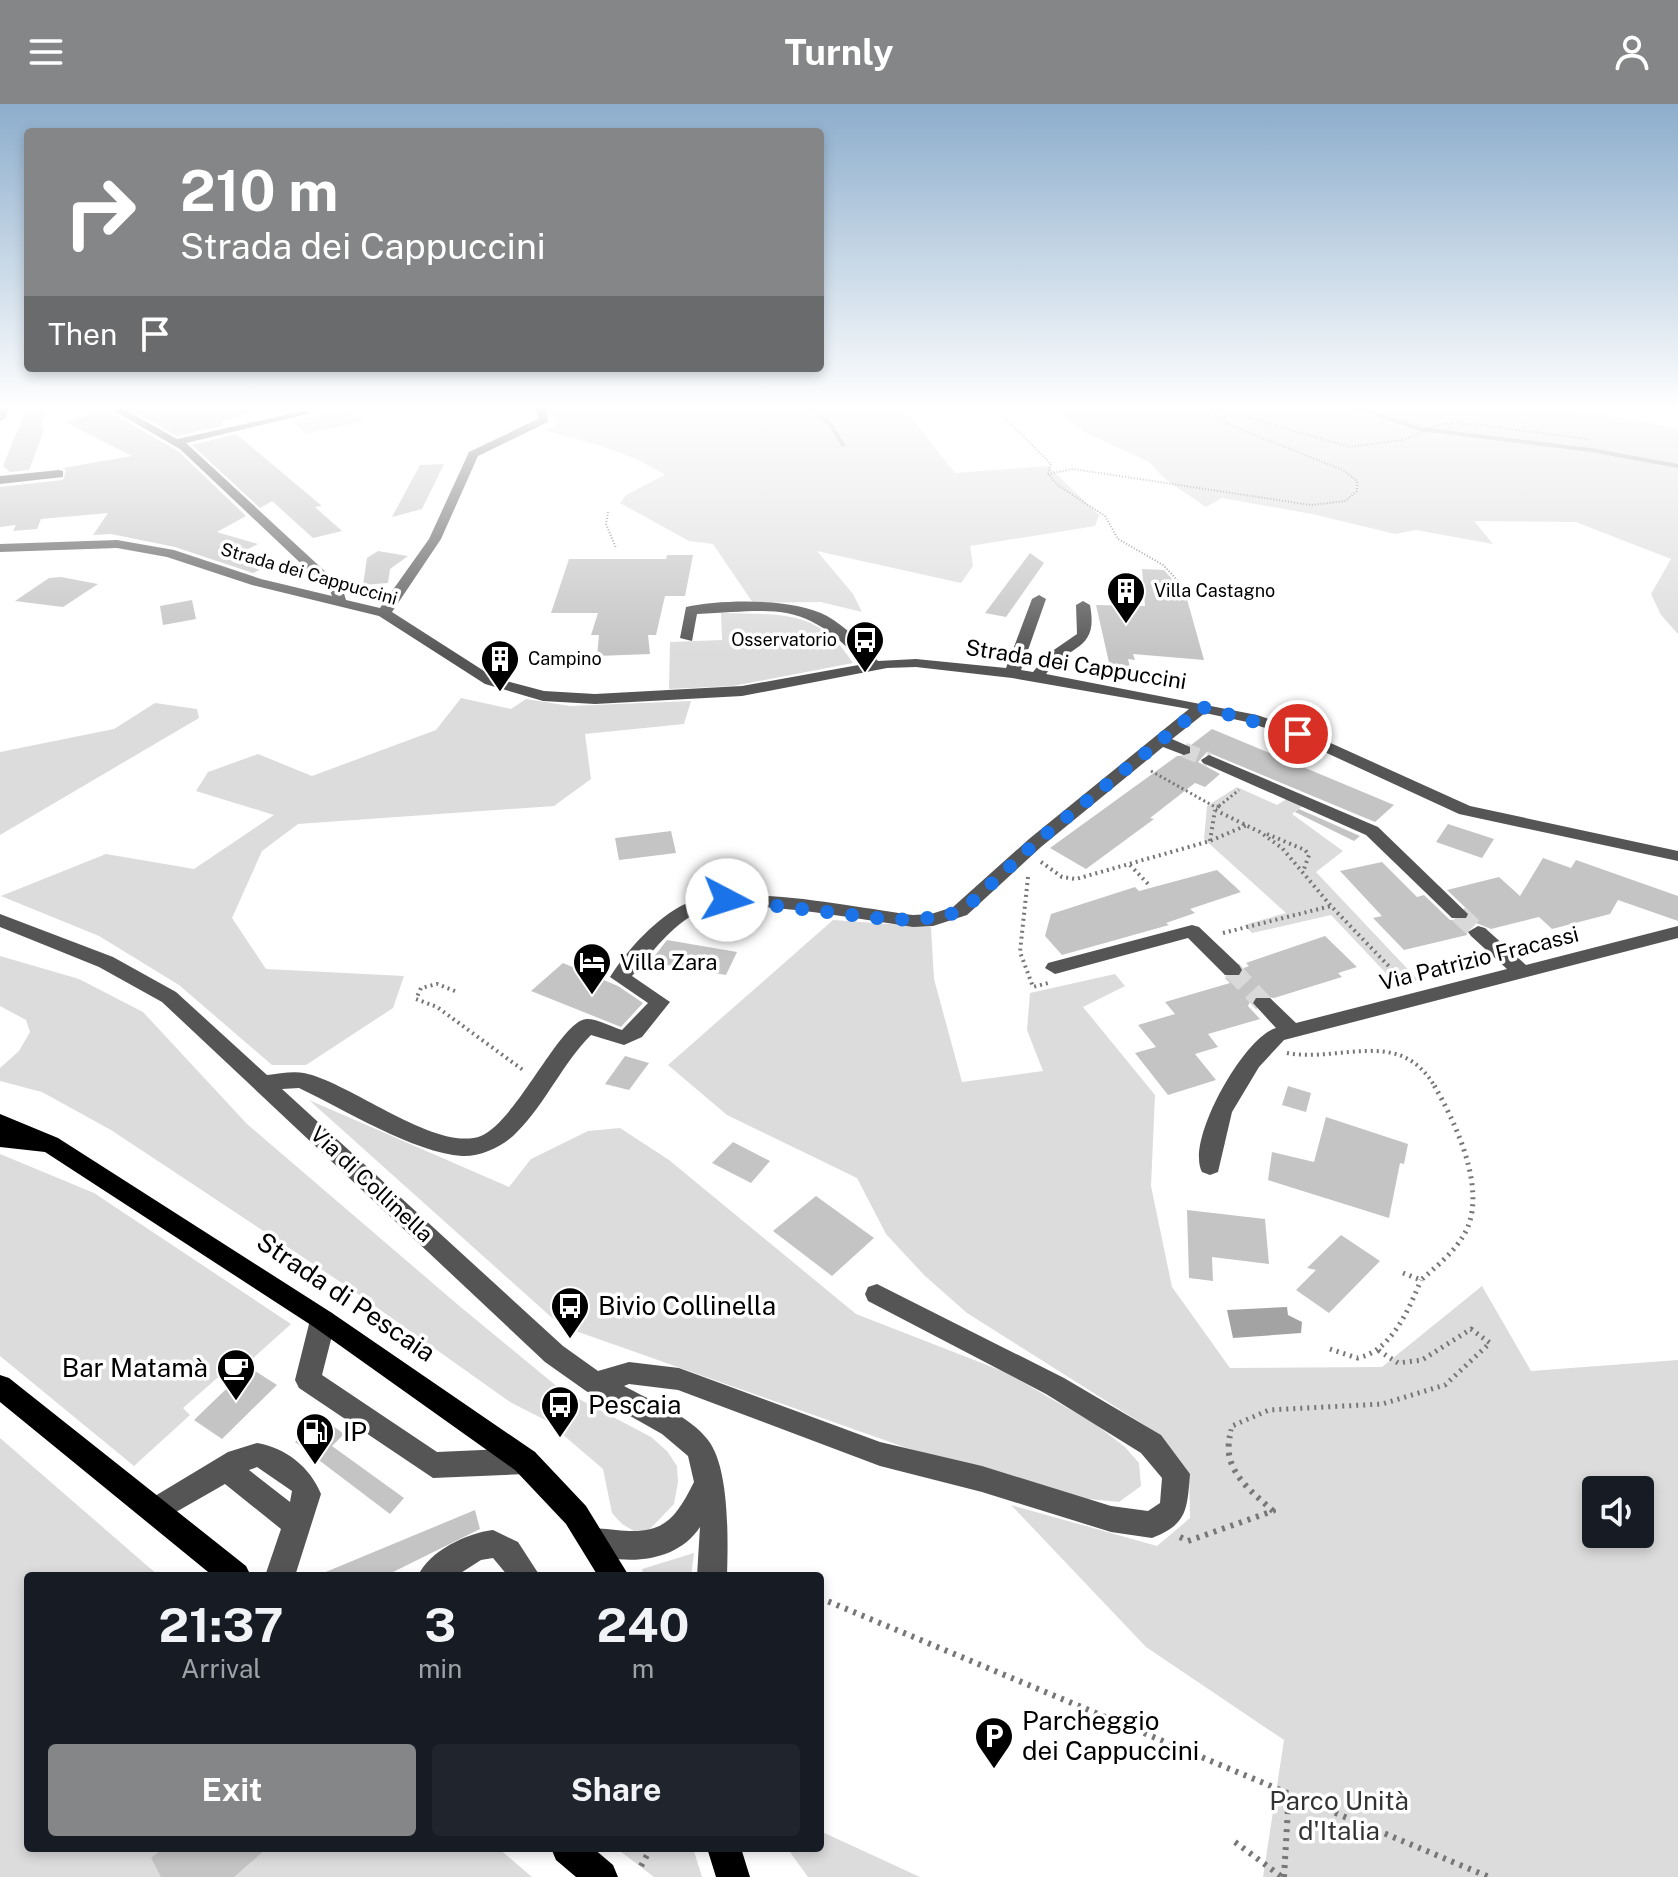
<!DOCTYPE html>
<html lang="en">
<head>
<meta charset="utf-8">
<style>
  :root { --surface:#171b24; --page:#20242c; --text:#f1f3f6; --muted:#9ea1a6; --accent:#858687 }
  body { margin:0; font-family:"Public Sans",sans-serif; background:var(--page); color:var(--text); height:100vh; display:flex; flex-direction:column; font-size:30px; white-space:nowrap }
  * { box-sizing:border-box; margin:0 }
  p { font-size:26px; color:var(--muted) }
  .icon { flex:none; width:44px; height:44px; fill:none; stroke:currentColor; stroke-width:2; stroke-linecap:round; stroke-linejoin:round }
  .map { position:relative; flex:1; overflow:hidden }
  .sheet { position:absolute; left:24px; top:1468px; width:800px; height:280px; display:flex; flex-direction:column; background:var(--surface); border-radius:8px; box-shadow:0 4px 12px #0003 }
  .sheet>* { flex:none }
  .top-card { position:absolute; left:24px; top:24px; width:800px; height:244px; border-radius:8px; box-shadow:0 4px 12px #0003; background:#858687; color:#fff; overflow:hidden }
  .fabs { position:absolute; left:1582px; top:1372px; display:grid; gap:16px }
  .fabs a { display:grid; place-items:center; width:72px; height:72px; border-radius:8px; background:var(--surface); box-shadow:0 4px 12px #0003; font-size:40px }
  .pin { position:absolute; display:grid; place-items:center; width:68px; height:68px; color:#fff; margin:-34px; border:4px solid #fff; border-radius:50%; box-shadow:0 2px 8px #0007 }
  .me { position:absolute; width:88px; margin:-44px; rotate:95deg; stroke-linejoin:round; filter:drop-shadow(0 0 6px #0008) }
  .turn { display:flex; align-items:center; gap:28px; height:168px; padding:0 24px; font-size:36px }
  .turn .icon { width:104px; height:104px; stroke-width:2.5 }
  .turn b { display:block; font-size:56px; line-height:68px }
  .then { display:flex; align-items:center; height:76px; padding:0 24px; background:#0003; gap:16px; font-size:30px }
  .eta { display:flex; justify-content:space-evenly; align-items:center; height:136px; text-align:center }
  .eta b { font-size:48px; font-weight:700; line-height:56px }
  .primary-button { display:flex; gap:16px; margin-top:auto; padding:16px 24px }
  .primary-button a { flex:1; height:92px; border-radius:8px; background:var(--accent); color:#fff; font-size:32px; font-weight:700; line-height:92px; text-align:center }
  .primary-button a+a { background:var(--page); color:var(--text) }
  header { display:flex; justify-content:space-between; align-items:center; height:104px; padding:0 24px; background:var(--accent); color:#fff; font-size:36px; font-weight:700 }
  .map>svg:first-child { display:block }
</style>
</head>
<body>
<header><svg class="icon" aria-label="menu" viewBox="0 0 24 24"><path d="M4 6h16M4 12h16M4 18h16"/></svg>Turnly<svg class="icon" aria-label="person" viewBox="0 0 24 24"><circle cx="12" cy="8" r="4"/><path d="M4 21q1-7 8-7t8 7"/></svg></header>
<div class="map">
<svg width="1678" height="1773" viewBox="0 0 1678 1773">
  <rect width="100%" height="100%" fill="#fff"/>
  <!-- green -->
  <path fill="#dcdcdc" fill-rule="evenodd" d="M550 303H903L955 369 1048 362 1099 411 1095 422 970 442 973 462 961 479 817 447 853 490 862 508 821 498 753 499 713 440 689 437 620 399 626 391 665 371C628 347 587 338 544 326L557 322Z
    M1054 303H1558L1678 324V530L1661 511 1651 490 1671 455 1576 418 1474 417 1493 440 1416 426 1395 430 1312 410 1222 394 1206 403 1165 375 1149 358 1084 328Z
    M351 305 364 317 306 330 293 317Z
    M721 509C781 511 818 504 853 559L733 582 669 585 670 538 722 536Z
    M461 594 511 605 526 595 570 602 691 597 684 620 585 630 591 675 554 702 298 720 262 747 232 814 266 865 404 872 393 904 306 961H272L179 881 99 832 1 792 106 750 194 765 274 711 196 687 208 668 258 650 312 672 436 626Z
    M155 599 197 605 199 614 0 731V648L114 625Z
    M1237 683 1277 701 1288 694 1304 701 1292 710 1343 747 1316 768 1418 876 1399 883 1331 811 1252 829 1244 821 1286 809 1204 735 1207 702Z
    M833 816 931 823 934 875 962 978 1043 967 1027 926 1030 889 1115 870 1125 882 1083 903 1155 991 1151 1082 1172 1183 1230 1264 1382 1263 1482 1182 1531 1267 1678 1256V1773H1263L1284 1636 1146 1543 1011 1401 1157 1442 1190 1414 1189 1370 1157 1329 967 1209 924 1171 886 1130 857 1074 727 1011 668 961ZM1596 1386H1640V1430H1596Z
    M0 852 79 875 143 908 247 1020 457 1200 560 1285 651 1333 667 1347 677 1362 678 1378 674 1400 649 1426 634 1427 622 1420 612 1409 603 1365 547 1317 510 1298 348 1183 111 1026 42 988 0 977V964L19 947 30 928 26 916 0 902Z
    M309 996 509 1083 531 1055 588 1027 620 1024 669 1056 856 1210 1005 1268 1095 1320 1125 1343 1139 1359 1141 1382 1119 1398 1079 1394 904 1343 570 1225 550 1212Z
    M0 1050 94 1089 291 1220 232 1273 224 1268 183 1304 190 1311 134 1362 0 1252Z
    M0 1334 159 1472H28V1744H498L532 1773H0Z
    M694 1449 691 1472H644L642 1465Z
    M820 1727 920 1773H808L787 1744H820Z
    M616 1744H693L702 1773H654Z"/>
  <!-- water -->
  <path fill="#a3a3a3" d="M1287 1203 1288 1211 1302 1218 1301 1229 1233 1234 1227 1206Z"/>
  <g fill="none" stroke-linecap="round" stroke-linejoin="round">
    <!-- stream -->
    <path stroke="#a3a3a3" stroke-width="4" d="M810 303 830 320 843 341
      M1357 303 1420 325 1591 346 1678 362"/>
  </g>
  <!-- building -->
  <path fill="#c4c4c4" d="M27 303H46L41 325 45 324 29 366 10 368 3 362Z
    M126 303H253L254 307 221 318 225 321 177 332Z
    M106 306 178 347 246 412 217 428 258 440 246 446 277 457 253 469 175 443 111 430 93 431 108 409 41 415 37 425 13 427 16 421 0 423V383L63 376 66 367 63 364 132 352 65 318Z
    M236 330 322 402 315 403 342 427 313 434 272 397 260 404 192 341Z
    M444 360 422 405 392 413 420 361Z
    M378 447 408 452 390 465 388 479 363 481 367 454Z
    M1030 449 1044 459 1006 513 985 509Z
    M667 451H693L685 492H665L656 531H648L650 550 597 552 599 531H591L598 509H551L569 455H666Z
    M1142 465 1164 466 1172 475 1174 488H1185L1204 556 1133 550 1135 556 1128 555 1130 563H1110L1096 501 1145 502Z
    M61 473 98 480 63 503 15 497 49 474Z
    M192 496 196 515 163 521 160 502Z
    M1212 625 1394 701 1375 718 1207 648 1198 658 1220 670 1205 683 1195 679 1150 714 1154 715 1086 765 1050 744 1177 652 1192 651 1191 641Z
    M1299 705 1360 732 1354 737 1295 708Z
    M1448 720 1494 735 1482 754 1436 738Z
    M671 727 676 749 619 756 615 734Z
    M1543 754 1571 764 1576 756 1678 792V817L1618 796 1610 810 1552 825 1539 813 1491 825 1476 819 1466 825 1467 831 1404 846 1373 814 1382 812 1340 767 1382 758 1417 793 1424 791 1450 816 1466 817 1470 808 1447 786 1499 773 1520 792Z
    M1217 766 1241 788 1190 805 1195 809 1166 819 1169 821 1062 851 1045 832 1051 810 1135 783 1139 787Z
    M1325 832 1357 863 1338 869 1342 873 1274 894 1253 892 1248 902 1260 915 1208 930 1218 943 1195 950 1216 976 1168 991 1135 949 1156 943 1138 921 1175 910 1165 898 1230 879 1225 874 1242 873 1244 864 1249 862 1246 859Z
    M667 836 737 848 726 871 650 858Z
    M563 859 618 882 643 899 621 923 531 887Z
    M625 952 649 959 629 986 605 980Z
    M1288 982 1311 989 1306 1008 1282 1001Z
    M1326 1013 1408 1040 1404 1060 1400 1059 1389 1114 1268 1076 1272 1048 1314 1058Z
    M733 1038 770 1057 751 1079 712 1059Z
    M816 1092 874 1134 832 1172 773 1127Z
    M1187 1106 1265 1115 1269 1160 1212 1153 1213 1177 1189 1174Z
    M1341 1131 1380 1157 1329 1209 1296 1186 1316 1166 1307 1164Z
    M249 1263 277 1281 222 1335 194 1316Z
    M322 1314 344 1330 332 1342 404 1394 390 1410 295 1338Z
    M475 1406 480 1425 385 1472H316Z
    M164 1744H267L234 1773H161L151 1754Z"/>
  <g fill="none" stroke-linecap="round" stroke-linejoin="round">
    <!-- minor-tunnel-far1 -->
    <path stroke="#d9d9d9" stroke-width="15" stroke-dasharray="15 8" stroke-linecap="butt" d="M1184 646 1209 656"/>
    <!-- minor-tunnel -->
    <path stroke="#d9d9d9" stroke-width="19" stroke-dasharray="19 10" stroke-linecap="butt" d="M1459 810 1478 828
      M1232 866 1263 899"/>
    <!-- path-far4 -->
    <path stroke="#777" stroke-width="2" stroke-dasharray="1 2" stroke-linecap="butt" d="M994 303 1051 360 1048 370 1059 382 1105 412 1118 435 1163 461 1182 481
      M1219 314 1235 310 1350 343 1403 336 1441 320 1464 319 1588 335
      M1048 370 1073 365 1311 401 1345 397 1357 387V377L1343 366 1230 321 1211 307 1212 303
      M608 408 606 420 616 444"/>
    <!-- path-far3 -->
    <path stroke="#777" stroke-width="3" stroke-dasharray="2 3" stroke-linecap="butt" d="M1180 479 1191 496
      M1151 667 1217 704
      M1219 702 1239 686"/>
    <!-- path-far2 -->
    <path stroke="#777" stroke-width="4" stroke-dasharray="2 4" stroke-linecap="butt" d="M1219 702 1215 706 1260 728 1282 744 1331 802 1405 879
      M1267 730 1305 746 1309 751 1304 765
      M1210 737 1215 706
      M1041 758 1062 773 1076 775 1210 737 1247 721
      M1130 761 1150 782
      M1028 773 1020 848 1033 883 1048 879
      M1223 829 1331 802
      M455 887 437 880 421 884 416 895 437 903 523 966
      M1287 949C1341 959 1400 922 1435 983"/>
    <!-- path-far1 -->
    <path stroke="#777" stroke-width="5" stroke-dasharray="2 5" stroke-linecap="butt" d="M1403 1169 1421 1176C1438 1161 1457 1146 1467 1125 1486 1082 1455 1018 1434 981
      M1330 1245 1357 1254C1391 1248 1409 1205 1421 1176
      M1229 1334 1232 1322 1269 1306 1382 1300 1445 1281 1490 1239 1471 1225 1422 1256 1398 1259 1376 1245"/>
    <!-- path -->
    <path stroke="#777" stroke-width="6" stroke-dasharray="3 6" stroke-linecap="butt" d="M1180 1433 1188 1437 1273 1407C1250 1386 1222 1366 1230 1332
      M820 1494 1489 1773
      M1235 1738 1282 1773
      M641 1762 651 1744
      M1284 1773 1289 1687"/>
    <!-- minor -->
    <path fill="#555" fill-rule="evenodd" d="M0 303H9L6 314 0 317Z
      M107 303H120L177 335 308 306V310L186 339 342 483 346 496 380 504 429 435 469 348 538 315 536 303H546L548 318 478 352 441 435 392 508 495 574 544 587 595 590 742 582 864 560C804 496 779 506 697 510L692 537 680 534 686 503C722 495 795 494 827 512 847 523 862 541 878 557L916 555 1006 564 1032 495 1039 491 1046 495 1021 566 1033 568 1048 550 1077 530 1076 501 1083 497 1090 501C1099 548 1069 539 1046 570L1257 611 1304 627 1470 702 1678 747V757L1459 710 1292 633 1247 618 1205 609 1172 635 1190 643V649L1184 651 1163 643 1041 743 967 811 933 822 913 823C868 817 734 791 699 808 671 821 652 849 632 872L670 898 642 933 624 941 591 931C562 960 546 999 517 1028 504 1042 481 1053 462 1052 415 1049 343 1005 299 984L282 985 563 1242 598 1267 629 1258 679 1264 880 1338 982 1362 1111 1402 1148 1407 1160 1399 1162 1374 1141 1349 1046 1290 868 1197 865 1190 868 1183 877 1180 1064 1274 1161 1331 1190 1370C1187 1405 1188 1420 1152 1434L1111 1428 982 1388 880 1362 678 1286 629 1280 624 1282C651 1297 689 1311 708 1336 730 1364 728 1438 727 1472H697L700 1423C676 1460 622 1462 585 1447L581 1437 585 1427C596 1423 604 1425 616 1426 662 1431 674 1418 694 1378L688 1352 662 1330 586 1287 545 1258 162 898 99 863 0 823V810L113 853 176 888 267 971C278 970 292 967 304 969 350 978 436 1049 481 1032 517 1017 561 915 587 915 598 915 612 923 622 926L648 899 610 873C627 846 656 814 685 800 732 777 858 804 913 811L931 810 953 803 1029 735 1189 605 1012 574 916 563 887 564 742 592 595 600 543 597 485 580 379 512 252 481 167 453 117 444 0 448V440L117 436 174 446 261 475 332 492 330 487 180 345Z
      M59 366 63 367V373L0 380V372Z
      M1209 651 1378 723 1468 810 1466 814H1452L1366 731 1203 659 1201 656Z
      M1192 821 1199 823 1239 861 1242 866 1239 871H1225L1188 834 1055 870 1045 864 1048 859Z
      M1478 822 1485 824 1526 861 1678 822V834L1284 936 1259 963 1232 1008 1218 1068 1210 1071 1202 1068C1185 1037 1244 933 1276 924L1253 899 1256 894H1270L1296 919 1507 865 1471 832 1468 828Z
      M323 1205 332 1209 336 1216 322 1271 437 1348 525 1344 535 1348 539 1357 535 1366 525 1370 433 1374 299 1284 295 1276 310 1216 314 1209Z
      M257 1339C286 1344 310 1363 321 1390L295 1472H265L281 1425 225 1380 155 1420 145 1416 141 1407 145 1398 228 1348ZM257 1363 292 1387 290 1398 249 1366Z
      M493 1426 518 1438 540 1472H508L493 1454 481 1456 456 1472H418C429 1447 467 1429 493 1426Z"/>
    <!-- major -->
    <path fill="#000" fill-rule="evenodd" d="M0 1010 58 1034 332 1209 535 1348 586 1402 629 1472H598L566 1420 515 1366 314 1223 45 1048 0 1043Z
      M0 1271 9 1274 246 1462 251 1472H213L0 1298Z
      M551 1744H593L613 1761 618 1773H576L556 1756Z
      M707 1744H741L750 1773H716Z"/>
  </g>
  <!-- sky -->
  <linearGradient id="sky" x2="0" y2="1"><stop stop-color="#8cadcc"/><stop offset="0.55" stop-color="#fff"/><stop offset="1" stop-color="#fff" stop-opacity="0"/></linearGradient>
  <rect width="1678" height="551" fill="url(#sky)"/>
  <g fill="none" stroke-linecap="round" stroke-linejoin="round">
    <!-- route -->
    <path stroke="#1a73e8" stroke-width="14" stroke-dasharray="0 25.2" d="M727 796 893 816 946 813 973 797 1035 739 1202 603 1298 630"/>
  </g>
  <!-- icons -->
  <defs>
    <g id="building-pin" transform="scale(2)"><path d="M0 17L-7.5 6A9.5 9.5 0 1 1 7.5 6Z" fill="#000" stroke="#fff"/><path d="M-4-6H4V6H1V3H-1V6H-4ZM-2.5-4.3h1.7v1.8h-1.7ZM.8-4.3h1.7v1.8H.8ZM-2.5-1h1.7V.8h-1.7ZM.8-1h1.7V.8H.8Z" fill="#fff"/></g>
    <g id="bus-pin" transform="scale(2)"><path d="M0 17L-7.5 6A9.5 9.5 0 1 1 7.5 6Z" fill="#000" stroke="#fff"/><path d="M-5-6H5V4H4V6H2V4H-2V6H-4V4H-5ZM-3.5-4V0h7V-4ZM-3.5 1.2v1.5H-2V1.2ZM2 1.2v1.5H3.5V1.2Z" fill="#fff"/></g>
    <g id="hotel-pin" transform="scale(2)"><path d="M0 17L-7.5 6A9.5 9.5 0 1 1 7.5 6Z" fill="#000" stroke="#fff"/><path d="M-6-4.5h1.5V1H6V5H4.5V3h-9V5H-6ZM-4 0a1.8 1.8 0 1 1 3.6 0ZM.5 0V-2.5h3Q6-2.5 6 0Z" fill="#fff"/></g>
    <g id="cafe-pin" transform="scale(2)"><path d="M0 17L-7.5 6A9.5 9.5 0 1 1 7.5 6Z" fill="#000" stroke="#fff"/><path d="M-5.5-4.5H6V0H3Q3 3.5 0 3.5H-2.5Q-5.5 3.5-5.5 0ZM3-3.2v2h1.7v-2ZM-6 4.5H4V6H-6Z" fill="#fff"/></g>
    <g id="fuel-pin" transform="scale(2)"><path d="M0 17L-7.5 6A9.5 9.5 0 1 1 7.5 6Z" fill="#000" stroke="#fff"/><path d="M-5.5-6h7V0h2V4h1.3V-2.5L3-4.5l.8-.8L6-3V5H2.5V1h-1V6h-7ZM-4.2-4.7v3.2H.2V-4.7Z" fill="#fff"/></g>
    <g id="parking-pin" transform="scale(2)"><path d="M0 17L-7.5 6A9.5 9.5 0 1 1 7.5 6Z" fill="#000" stroke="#fff"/><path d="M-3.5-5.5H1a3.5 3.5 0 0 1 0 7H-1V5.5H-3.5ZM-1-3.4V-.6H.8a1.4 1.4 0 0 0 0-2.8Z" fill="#fff"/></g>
  </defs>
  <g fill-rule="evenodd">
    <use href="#building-pin" x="1126" y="487"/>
    <use href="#bus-pin" x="865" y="536"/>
    <use href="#building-pin" x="500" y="555"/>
    <use href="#hotel-pin" x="592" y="858"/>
    <use href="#bus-pin" x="570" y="1202"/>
    <use href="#cafe-pin" x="236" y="1264"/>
    <use href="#bus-pin" x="560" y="1301"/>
    <use href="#fuel-pin" x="315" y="1328"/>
    <use href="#parking-pin" x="994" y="1632"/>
  </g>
  <g text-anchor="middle" stroke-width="7" stroke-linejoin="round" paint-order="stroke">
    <!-- far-street labels -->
    <g font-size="18" fill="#000" stroke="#fff">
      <text transform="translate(309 470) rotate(16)" y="6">Strada dei Cappuccini</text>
    </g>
    <!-- far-poi labels -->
    <g font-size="18" fill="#000" stroke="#fff" text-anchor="start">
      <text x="1154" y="493">Villa Castagno</text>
      <text x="837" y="542" text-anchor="end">Osservatorio</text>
      <text x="528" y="561">Campino</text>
    </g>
    <!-- street labels -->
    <g font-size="22" fill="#000" stroke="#fff">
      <text transform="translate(1076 560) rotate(9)" y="8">Strada dei Cappuccini</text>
      <text transform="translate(1479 854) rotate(-14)" y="8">Via Patrizio Fracassi</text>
      <text transform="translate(372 1080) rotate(43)" y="8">Via di Collinella</text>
    </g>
    <!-- poi labels -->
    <g font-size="22" fill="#000" stroke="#fff" text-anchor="start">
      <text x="620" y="866">Villa Zara</text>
    </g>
    <!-- near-street labels -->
    <g font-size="26" fill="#000" stroke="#fff">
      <text transform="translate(346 1193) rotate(34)" y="9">Strada di Pescaia</text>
    </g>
    <!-- near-poi labels -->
    <g font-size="26" fill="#000" stroke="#fff" text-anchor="start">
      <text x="598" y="1211">Bivio Collinella</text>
      <text x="208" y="1273" text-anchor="end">Bar Matamà</text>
      <text x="588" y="1310">Pescaia</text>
      <text x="343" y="1337">IP</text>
      <text x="1022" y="1626">Parcheggio<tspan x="1022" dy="30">dei Cappuccini</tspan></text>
    </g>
    <!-- near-park labels -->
    <g font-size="26" fill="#333" stroke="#fff">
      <text x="1339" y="1706">Parco Unità<tspan x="1339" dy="30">d'Italia</tspan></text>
    </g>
  </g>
</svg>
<div class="fabs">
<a><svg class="icon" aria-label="sound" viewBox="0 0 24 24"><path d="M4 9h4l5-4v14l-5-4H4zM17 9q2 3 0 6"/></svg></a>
</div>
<div class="pin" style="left:1298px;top:630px;background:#d93025"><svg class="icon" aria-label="arrive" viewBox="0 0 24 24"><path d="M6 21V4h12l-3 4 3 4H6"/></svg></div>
<svg class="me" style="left:727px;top:796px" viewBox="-20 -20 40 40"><circle r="19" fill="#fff"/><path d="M0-13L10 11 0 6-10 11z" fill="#1a73e8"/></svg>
<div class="top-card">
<div class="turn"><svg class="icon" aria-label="right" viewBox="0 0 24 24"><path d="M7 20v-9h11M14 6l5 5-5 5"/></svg><div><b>210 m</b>Strada dei Cappuccini</div></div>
<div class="then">Then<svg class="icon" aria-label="arrive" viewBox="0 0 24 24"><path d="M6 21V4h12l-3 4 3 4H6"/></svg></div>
</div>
<section class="sheet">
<div class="eta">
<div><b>21:37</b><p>Arrival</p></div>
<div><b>3</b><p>min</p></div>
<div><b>240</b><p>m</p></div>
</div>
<div class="primary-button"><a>Exit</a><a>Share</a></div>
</section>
</div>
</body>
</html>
